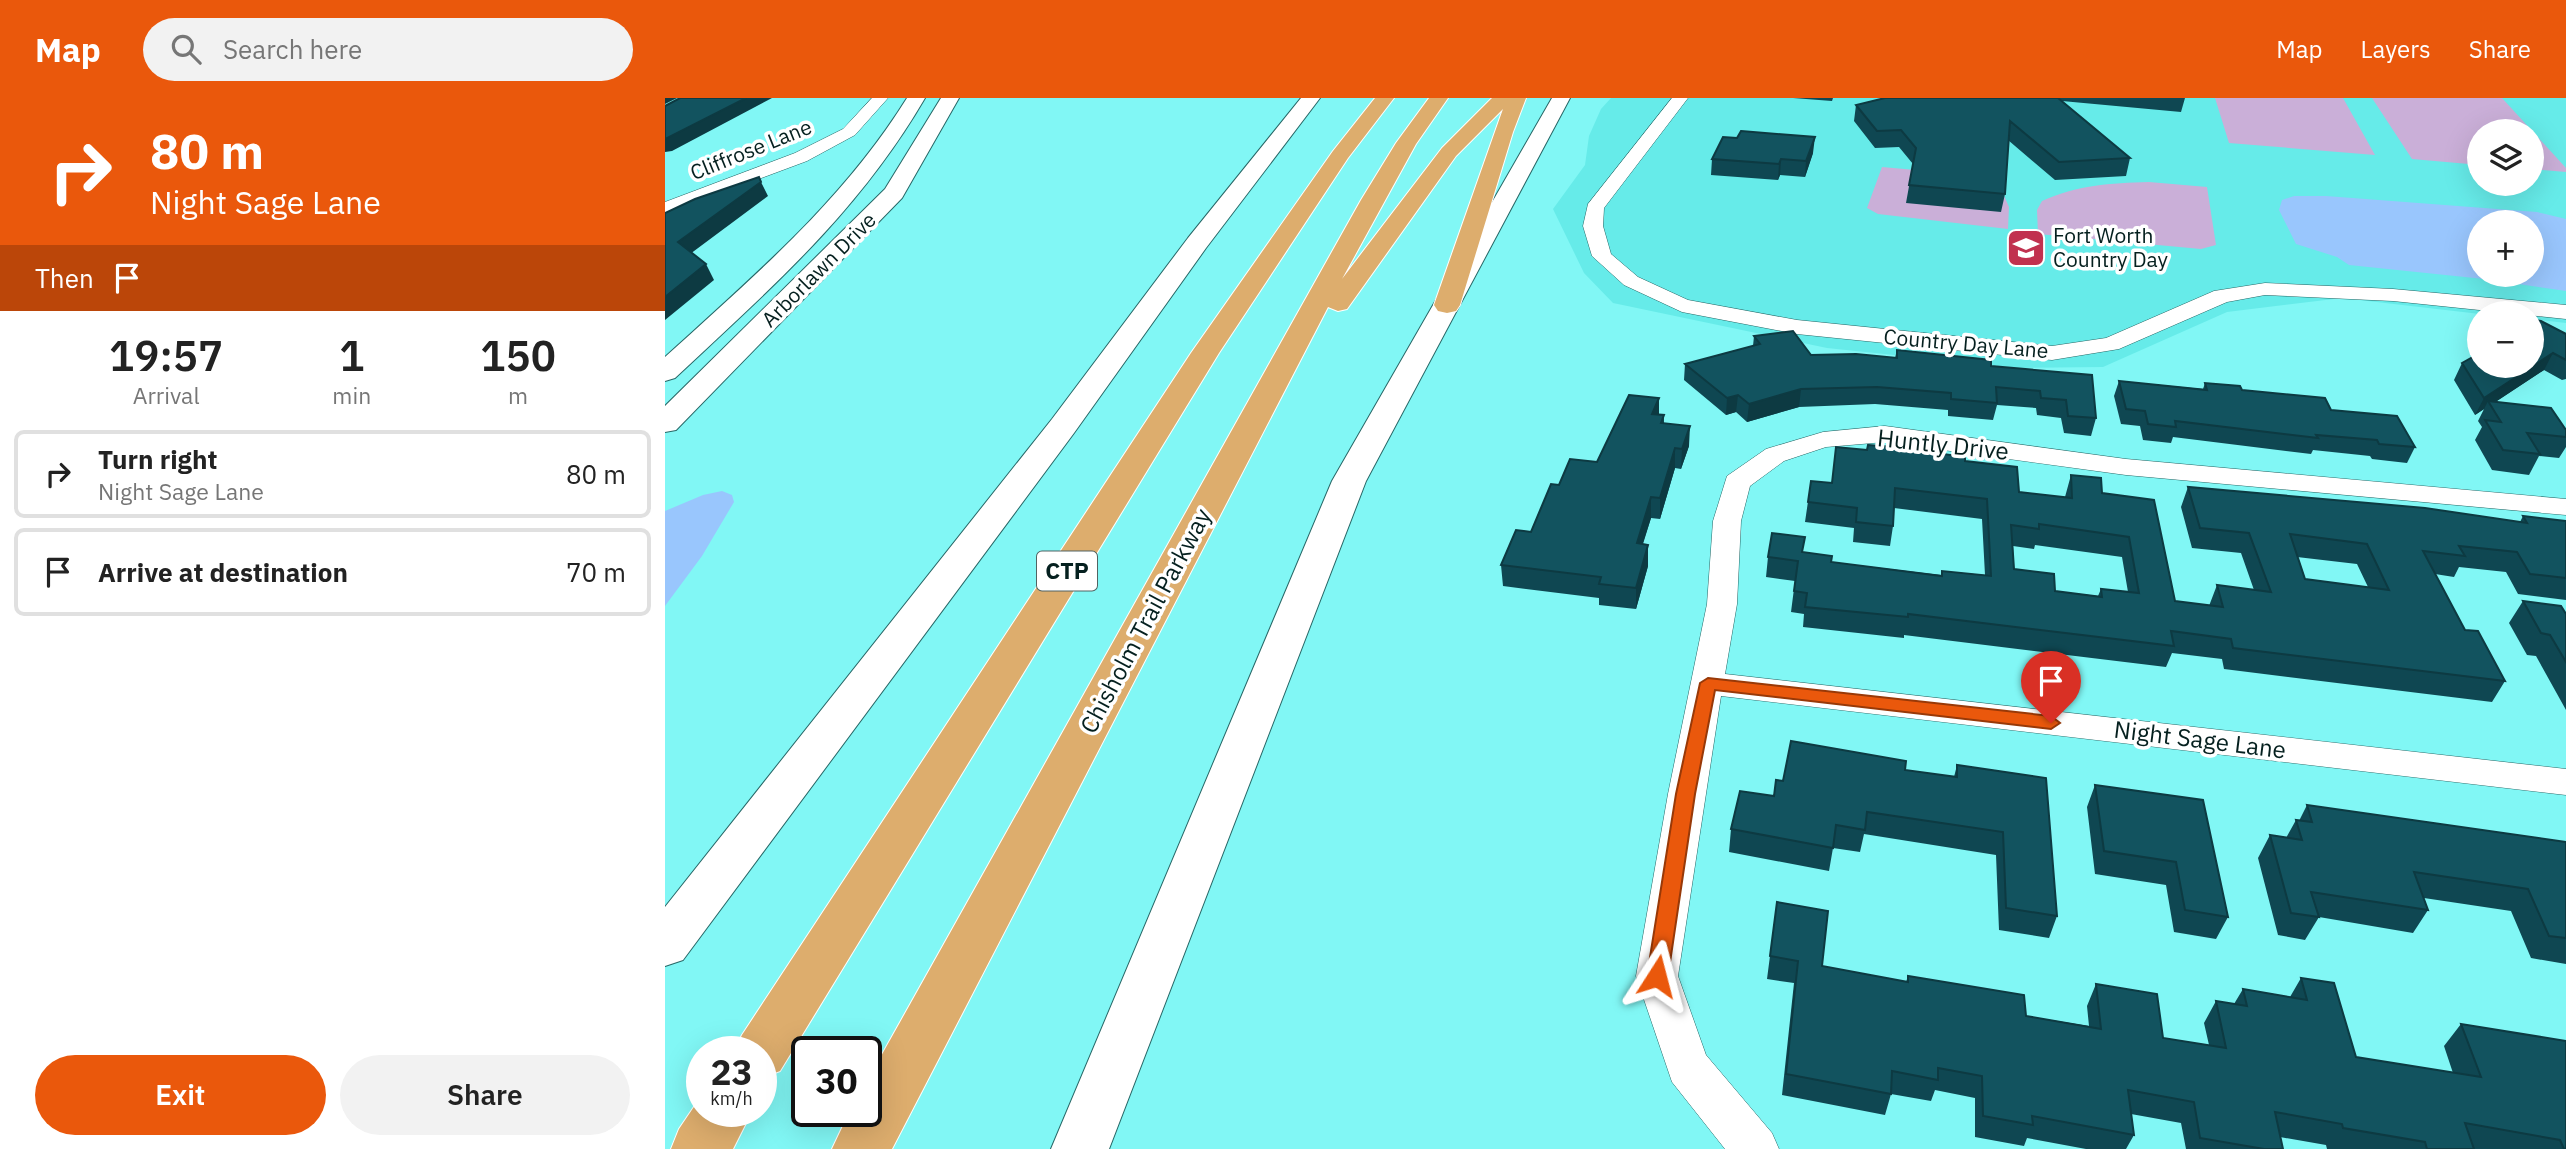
<!DOCTYPE html>
<html lang="en">
<head>
<meta charset="utf-8">
<style>
  :root { --surface:#fff; --page:#f2f2f2; --text:#222; --muted:#767676; --line:#e0e0e0; --accent:#ea580c }
  body { margin:0; font-family:"IBM Plex Sans",sans-serif; background:var(--page); color:var(--text); height:100vh; display:flex; flex-direction:column; font-size:26px; white-space:nowrap }
  * { box-sizing:border-box; margin:0 }
  p { font-size:23px; color:var(--muted) }
  .icon { flex:none; width:38px; height:38px; fill:none; stroke:currentColor; stroke-width:2; stroke-linecap:round; stroke-linejoin:round }
  .map { position:relative; flex:1; overflow:hidden }
  .panel { display:flex; flex-direction:column; background:var(--surface); width:665px }
  .panel>* { flex:none }
  .banner { background:#ea580c; color:#fff; overflow:hidden }
  .controls { position:absolute; left:1802px; top:21px; display:grid; gap:14px }
  .controls a { display:grid; place-items:center; width:77px; height:77px; border-radius:50%; background:var(--surface); box-shadow:0 7px 28px #0002; font-size:35px }
  .speed { position:absolute; left:21px; top:938px; display:flex; gap:14px; font-size:35px; font-weight:700; text-align:center }
  .speed>* { display:grid; place-content:center; width:91px; height:91px; border-radius:50%; background:var(--surface); box-shadow:0 7px 28px #0002; line-height:1 }
  .speed small { font-size:18px; font-weight:400 }
  .speed .limit { border:4px solid #111; border-radius:10px; background:#fff; color:#111 }
  .pin { position:absolute; display:grid; place-items:center; width:60px; height:60px; color:#fff; margin:-72px -30px; border-radius:50% 50% 50% 0; rotate:-45deg; box-shadow:0 0 7px #0007 }
  .pin .icon { rotate:45deg }
  .me { position:absolute; width:77px; margin:-38px; rotate:9deg; stroke-linejoin:round; filter:drop-shadow(0 0 5px #0008) }
  .turn { display:flex; align-items:center; gap:24px; height:147px; padding:0 35px; font-size:32px }
  .turn .icon { width:91px; height:91px; stroke-width:2.5 }
  .turn b { display:block; font-size:49px; line-height:60px }
  .then { display:flex; align-items:center; height:66px; padding:0 35px; background:#0003; gap:14px; font-size:26px }
  .eta { display:flex; justify-content:space-evenly; align-items:center; height:119px; text-align:center }
  .eta b { font-size:42px; font-weight:600; line-height:49px }
  .cta { display:flex; gap:14px; margin-top:auto; padding:14px 35px }
  .cta a { flex:1; height:80px; border-radius:42px; background:var(--accent); color:#fff; font-size:28px; font-weight:600; line-height:80px; text-align:center }
  .cta a+a { background:var(--page); color:var(--text) }
  ul { padding:0; list-style:none }
  li { display:flex; align-items:center; gap:21px; height:88px; margin:0 14px 10px; padding:0 21px; border:4px solid var(--line); border-radius:10px }
  li div { flex:1 }
  li b { display:block; font-size:26px }
  li em { font-style:normal }
  header { display:flex; align-items:center; gap:42px; box-sizing:border-box; height:98px; padding:0 35px; background:var(--accent); color:#fff }
  header strong { font-size:33px }
  nav { display:flex; gap:38px; margin-inline-start:auto; font-size:24px }
  .search { width:490px; height:63px; background:var(--page); display:flex; align-items:center; gap:18px; box-sizing:border-box; padding:0 24px; border-radius:38px; color:var(--muted); font-size:26px }
  main { display:flex; flex:1; min-height:0 }
  .map>svg:first-child { display:block }
</style>
</head>
<body>
<header>
<strong>Map</strong>
<div class="search"><svg class="icon" aria-label="search" viewBox="0 0 24 24"><circle cx="10" cy="10" r="6"/><path d="M15 15l6 6"/></svg>Search here</div>
<nav><a>Map</a><a>Layers</a><a>Share</a></nav>
</header>
<main>
<section class="panel">
<div class="banner">
<div class="turn"><svg class="icon" aria-label="right" viewBox="0 0 24 24"><path d="M7 20v-9h11M14 6l5 5-5 5"/></svg><div><b>80 m</b>Night Sage Lane</div></div>
<div class="then">Then<svg class="icon" aria-label="arrive" viewBox="0 0 24 24"><path d="M6 21V4h12l-3 4 3 4H6"/></svg></div>
</div>
<div class="eta">
<div><b>19:57</b><p>Arrival</p></div>
<div><b>1</b><p>min</p></div>
<div><b>150</b><p>m</p></div>
</div>
<ul>
<li><svg class="icon" aria-label="right" viewBox="0 0 24 24"><path d="M7 20v-9h11M14 6l5 5-5 5"/></svg><div><b>Turn right</b><p>Night Sage Lane</p></div><em>80 m</em></li>
<li><svg class="icon" aria-label="arrive" viewBox="0 0 24 24"><path d="M6 21V4h12l-3 4 3 4H6"/></svg><div><b>Arrive at destination</b></div><em>70 m</em></li>
</ul>
<div class="cta"><a>Exit</a><a>Share</a></div>
</section>
<div class="map">
<svg width="1901" height="1051" viewBox="0 0 1901 1051">
  <rect width="100%" height="100%" fill="#81f7f5"/>
  <!-- built -->
  <path fill="#66ebe9" fill-rule="evenodd" d="M946 0H1901V225L1867 221V215L1815 216 1677 200 1562 214 1438 269 1353 270 1162 250 948 205 919 175 888 111 920 67 924 38 936 11ZM1815 33H1867V86H1815ZM1815 124H1867V177H1815Z"/>
  <!-- green -->
  <path fill="#caafd8" d="M1550 0H1678L1710 57 1564 45Z
    M1707 0H1837L1901 70V74L1867 71V33H1815V67L1747 61Z
    M1217 69 1273 74 1337 93 1344 109 1343 131 1213 116 1202 110Z
    M1484 84 1542 89 1551 147 1536 151 1373 136 1372 112 1377 103C1412 87 1445 85 1484 84Z"/>
  <!-- water -->
  <path fill="#99c6fd" fill-rule="evenodd" d="M1661 98 1872 114 1901 121V193L1819 181 1684 167 1672 159 1631 146 1614 112 1617 102 1629 98ZM1815 124H1867V177H1815Z
    M57 393 67 397 69 404 37 458 0 508V413L38 397Z"/>
  <g fill="none" stroke-linecap="round" stroke-linejoin="round">
    <!-- street casing -->
    <g stroke="#276766" stroke-width="1">
      <path id="street" d="M207 0H223L190 37 142 63 0 116V104L130 55 178 31Z
        M1007 0H1023L939 110 938 128 946 156 973 179 1023 202 1132 222 1387 248 1441 240 1549 193 1600 185 1728 191 1901 207V221L1728 203 1600 197 1562 204 1454 251 1387 262 1132 236 1017 214 959 187 927 158 918 128 923 106Z
        M1220 328 1461 361 1901 401V417L1461 377 1220 344 1161 349 1119 363 1085 388 1076 423 1072 506 1060 576 1901 671V697L1056 598 1013 878 1041 957 1107 1035 1114 1051H1060L1007 984 971 878 1003 696 1042 506 1048 423 1062 378 1101 351 1158 334Z"/>
    </g>
    <!-- secondary casing -->
    <g stroke="#276766" stroke-width="2">
      <path id="secondary" d="M242 0H260C193 115 106 190 10 280L0 283V259C89 178 178 103 242 0Z
        M276 0H294L237 100 11 332 0 334V308L220 91Z
        M636 0H655L541 150 409 335 18 862 0 868V809L387 321 523 140Z
        M887 0H905L701 383 444 1051H386L667 383Z"/>
    </g>
    <!-- highway casing -->
    <g stroke="#fff" stroke-width="2">
      <path id="highway" d="M710 0H729L683 60 554 255 115 973 96 980V954H69L77 937 526 255 668 53Z
        M764 0H783L751 46 677 181 777 50 827 0H861L848 34 795 207 791 213 782 215 773 213 769 207 838 11 791 58 682 211 673 213 663 209 227 1051H167L185 1013H201V985L696 102 731 45Z
        M37 997V1013H87L68 1051H6L14 1031Z"/>
    </g>
    <!-- street -->
    <use href="#street" fill="#fff" fill-rule="evenodd"/>
    <!-- secondary -->
    <use href="#secondary" fill="#fff" fill-rule="evenodd"/>
    <!-- highway -->
    <use href="#highway" fill="#ddad6d" fill-rule="evenodd"/>
  </g>
  <!-- wall -->
  <path fill="#0f4752" fill-rule="evenodd" d="M1128 0H1168L1167 3Z
    M1220 0H1520L1516 14 1397 3 1465 60 1461 78 1390 82 1343 42 1340 96 1336 114 1241 105 1248 66 1234 49 1210 50 1189 23 1191 7Z
    M1148 55 1140 79 1115 77 1113 82 1046 77 1047 61Z
    M1901 236V281L1897 282 1879 272 1830 304 1901 332V349L1894 360 1874 358 1864 377 1827 372 1810 342 1817 329 1813 323 1819 311 1810 317 1789 282 1797 265Z
    M1089 238 1146 257 1230 260 1232 252 1326 268 1427 277 1431 320 1426 338 1399 335 1396 320 1372 317 1371 310 1332 307 1328 322 1283 318V312L1210 306 1134 309 1082 324 1071 314 1061 317 1019 282 1020 266 1088 248Z
    M1454 283 1538 291 1540 285 1577 292 1666 312 1750 349 1742 365 1707 361 1705 358 1648 352 1646 356 1508 339 1506 345 1478 342 1475 328 1456 326 1449 298Z
    M994 300V317H999V325L1024 348 1016 371 1010 370 995 421 986 420 978 446 983 447V468L971 511 934 507V500L838 488 836 467 866 434 932 364Z
    M1300 363 1354 394 1400 399 1406 377 1437 395 1510 503 1544 508 1552 487 1589 492 1576 455 1527 450 1516 409 1523 389 1855 424 1858 418 1901 423V502L1853 496 1841 474 1794 469 1789 479 1770 476 1800 532 1840 583 1827 604 1559 571 1557 561 1507 555 1501 569 1239 537V540L1138 529 1139 516 1126 514 1130 483 1101 479 1103 459 1138 454 1166 464 1276 477 1277 473 1320 477 1317 421 1229 410 1228 428 1225 448 1188 444 1189 430 1140 424 1146 383 1166 385ZM1370 447 1457 459 1463 494 1436 491 1433 498 1390 493 1349 471 1348 448 1369 451ZM1632 459 1692 466 1703 489 1640 481Z
    M1858 503 1901 516V612L1871 558 1862 557 1844 525Z
    M1292 667 1381 680 1392 818 1384 840 1334 832 1331 757 1199 736 1195 754 1168 750 1164 773 1064 754 1066 731 1109 698 1118 683 1240 672 1289 679Z
    M1430 687 1538 702 1563 819 1551 841 1509 834 1501 787 1430 776 1422 709Z
    M1642 707 1901 744V866L1866 860 1846 813 1759 800 1763 812 1748 835 1654 819 1640 842 1613 837 1593 760 1605 737 1621 740 1631 722 1634 723Z
    M1112 804 1157 868 1241 884 1243 878 1361 918 1424 928 1422 908 1431 886 1498 940 1544 947 1539 925 1551 903 1569 906 1578 891 1625 899 1636 880 1691 959 1788 975 1779 948 1796 926 1901 943V1051H1662L1661 1047 1615 1039 1618 1051H1521L1516 1025 1466 1016 1469 1037 1461 1051H1421L1362 1040 1359 1048 1310 1039V1000L1270 992 1266 1003 1226 996 1220 1017 1117 997 1129 885 1102 881Z"/>
  <!-- shaded-wall -->
  <path fill="#0d3a42" d="M0 0H12L0 6Z
    M81 0H107L7 53 0 54V41Z
    M1150 39 1148 55 1140 79 1141 63Z
    M1116 61 1115 77 1113 82 1114 66Z
    M96 84 103 98 21 159 13 144Z
    M41 166 49 182 0 222V199Z
    M1888 255 1879 272 1826 307 1823 303 1819 311 1810 317 1819 300Z
    M1136 291 1134 309 1082 324 1084 306Z
    M1073 297 1071 314 1061 317 1062 300Z
    M994 300V320L987 316Z
    M1025 328 1024 348 1016 371 1017 351Z
    M1010 350V370L995 421V400Z
    M986 399V420L971 466 972 445Z
    M983 447V468L971 511V490Z"/>
  <!-- building -->
  <path fill="#12535f" stroke="#0d3a42" stroke-width="2" fill-rule="evenodd" d="M15 0H81L0 41V8Z
    M1220 0H1393L1465 60 1394 64 1345 23 1340 96 1244 87 1251 50 1236 32 1212 33 1191 7Z
    M1076 33 1150 39 1141 63 1116 61 1114 66 1047 61 1058 39 1072 40Z
    M94 79 96 84 13 144 41 166 0 199V115L30 101Z
    M1870 222 1876 223 1901 236V262L1888 255 1819 300 1797 265 1815 255V268H1867V224Z
    M1128 233 1146 257 1191 256 1232 260V252L1326 262V268L1427 277 1431 320 1403 318 1401 302 1376 300 1375 293 1331 289 1332 305 1286 301V295L1212 289 1136 291 1084 306 1073 297 1062 300 1020 266 1095 246 1089 238Z
    M1454 283 1542 292 1540 285 1575 288 1577 292 1660 300 1666 312 1732 318 1750 349 1714 346 1712 342 1651 337 1653 340 1510 323 1511 329 1483 326 1480 313 1461 311Z
    M964 297 994 300 987 316 999 317 996 325 1025 328 1017 351 1010 350 995 400 986 399 972 445 983 447 971 490 934 486 936 479 836 467 851 432 866 434 886 386 894 387 905 361 932 364Z
    M1823 303 1886 310 1901 332V339L1862 335 1875 356 1838 352 1820 322 1836 324Z
    M1203 347 1229 349 1300 359V363L1352 369 1354 394 1407 400 1406 377 1436 380 1437 395 1489 402 1510 503 1558 509 1552 487 1606 494 1584 435 1535 430 1523 389 1760 410 1862 425 1858 418 1901 423V480L1865 476 1852 454 1794 448 1800 458 1758 453 1800 532 1813 533 1840 583 1568 550 1566 541 1506 533 1509 548 1243 516V519L1140 509 1142 495 1129 493 1133 463 1103 459 1107 435 1140 439 1137 454 1167 458 1166 464 1277 478V473L1326 478 1322 401 1230 390 1228 428 1191 424 1192 410 1143 404 1146 383 1167 385 1171 349 1202 352ZM1374 426 1464 439 1474 495 1436 491 1437 499 1390 493 1389 476 1349 471 1346 427 1374 431ZM1625 436 1702 446 1724 492 1640 481Z
    M1858 503 1896 508 1901 516V564L1885 537 1876 535Z
    M1126 643 1241 663 1240 672 1292 679V667L1381 680 1392 818 1341 810 1338 734 1202 714 1200 732 1171 727 1168 750 1066 731 1075 693 1109 698 1111 682 1118 683Z
    M1430 687 1538 702 1563 819 1520 812 1511 764 1439 753Z
    M1642 707 1901 744V840L1884 838 1863 791 1749 774 1763 812 1646 794 1654 819 1626 815 1605 737 1637 742 1631 722 1647 724Z
    M1112 804 1163 813 1157 868 1243 884V878L1359 897 1361 918 1436 931 1431 886 1492 896 1498 940 1561 950 1551 903 1582 908 1578 891 1642 902 1636 880 1669 885 1691 959 1816 979 1796 926 1901 943V1051H1899L1895 1042 1800 1025 1809 1051H1762L1760 1044 1678 1030 1677 1026 1610 1014 1618 1051H1599L1535 1040 1529 1004 1463 992 1469 1037 1367 1018 1368 1027 1318 1018 1317 978 1273 970V982L1227 973 1226 996 1121 976 1133 863 1105 858Z"/>
  <!-- route -->
  <path fill="#ea580c" stroke="#983908" stroke-width="2" d="M1043 580 1386 618 1395 625 1386 631 1050 592 1030 696 1003 878 1000 884 992 887 985 884 982 878 1011 696 1035 585Z"/>
  <!-- icons -->
  <defs>
    <g id="school-square" transform="scale(2.0125)"><rect x="-9" y="-9" width="18" height="18" rx="4" fill="#c1314f" stroke="#fff"/><path d="M0-5L7-2L0 1L-7-2ZM-4 1L0 2.5L4 1V4Q0 6-4 4Z" fill="#fff"/></g>
  </defs>
  <g fill-rule="evenodd">
    <use href="#school-square" x="1361" y="150"/>
  </g>
  <g text-anchor="middle" stroke-width="7" stroke-linejoin="round" paint-order="stroke">
    <!-- far-street labels -->
    <g font-size="21" fill="#05201f" stroke="#fff">
      <text transform="translate(86 52) rotate(-22)" y="7">Cliffrose Lane</text>
      <text transform="translate(154 172) rotate(-45)" y="7">Arborlawn Drive</text>
      <text transform="translate(1301 246) rotate(5)" y="7">Country Day Lane</text>
    </g>
    <!-- far-poi labels -->
    <g font-size="21" fill="#05201f" stroke="#fff" text-anchor="start">
      <text x="1388" y="145">Fort Worth<tspan x="1388" dy="24">Country Day</tspan></text>
    </g>
    <!-- shield labels -->
    <rect fill="#fff" stroke="#506362" stroke-width="2" x="372" y="453.5" width="60" height="39" rx="5"/>
    <g font-size="23" font-weight="bold" fill="#05201f">
      <text x="402" y="481">CTP</text>
    </g>
    <!-- street labels -->
    <g font-size="24" fill="#05201f" stroke="#fff">
      <text transform="translate(1278 347) rotate(6)" y="8">Huntly Drive</text>
      <text transform="translate(481 523) rotate(-62)" y="8">Chisholm Trail Parkway</text>
      <text transform="translate(1535 642) rotate(7)" y="8">Night Sage Lane</text>
    </g>
  </g>
</svg>
<div class="controls">
<a><svg class="icon" aria-label="layers" viewBox="0 0 24 24"><path d="M12 4l9 5-9 5-9-5zM3 14l9 5 9-5"/></svg></a>
<a>+</a>
<a>−</a>
</div>
<div class="speed"><div>23<small>km/h</small></div><div class="limit">30</div></div>
<div class="pin" style="left:1386px;top:625px;background:#d93025"><svg class="icon" aria-label="arrive" viewBox="0 0 24 24"><path d="M6 21V4h12l-3 4 3 4H6"/></svg></div>
<svg class="me" style="left:992px;top:878px" viewBox="-20 -20 40 40"><path d="M0-17L14 15 0 8-14 15z" fill="#ea580c" stroke="#fff" stroke-width="4"/></svg>
</div>
</main>
</body>
</html>
